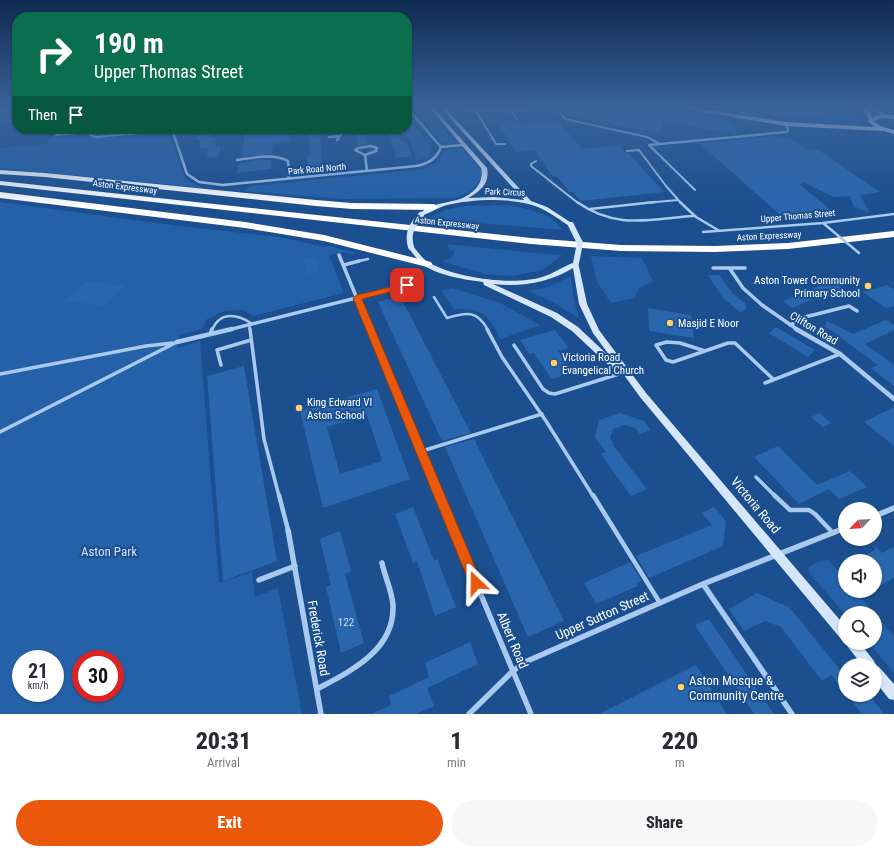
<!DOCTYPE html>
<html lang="en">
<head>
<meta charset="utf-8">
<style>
  :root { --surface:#fff; --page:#f7f7f7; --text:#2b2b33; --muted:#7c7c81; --accent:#ea580c }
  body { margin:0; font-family:"Roboto Condensed",sans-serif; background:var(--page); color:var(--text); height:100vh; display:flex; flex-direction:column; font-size:15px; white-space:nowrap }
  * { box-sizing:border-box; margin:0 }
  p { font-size:13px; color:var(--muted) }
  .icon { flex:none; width:22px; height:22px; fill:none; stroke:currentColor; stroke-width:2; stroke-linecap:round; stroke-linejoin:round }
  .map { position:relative; height:714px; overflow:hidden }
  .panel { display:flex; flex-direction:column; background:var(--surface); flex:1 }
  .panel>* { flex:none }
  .hud { position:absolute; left:12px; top:12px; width:400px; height:122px; border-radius:16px; box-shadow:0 1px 3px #0004; background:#0b6e4f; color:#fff; overflow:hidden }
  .needle { width:26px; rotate:245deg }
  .tools { position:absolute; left:838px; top:502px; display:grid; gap:8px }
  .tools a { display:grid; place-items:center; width:44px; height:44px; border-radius:50%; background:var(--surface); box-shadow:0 1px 3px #0004; font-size:20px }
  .speed { position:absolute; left:12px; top:650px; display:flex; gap:8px; font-size:20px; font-weight:700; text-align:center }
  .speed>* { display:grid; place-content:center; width:52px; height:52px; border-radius:50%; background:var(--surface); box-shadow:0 1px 3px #0004; line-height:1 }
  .speed small { font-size:10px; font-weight:400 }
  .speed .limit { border:6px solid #d22; background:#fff; color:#111 }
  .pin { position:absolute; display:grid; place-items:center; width:34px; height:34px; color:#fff; margin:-17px; border-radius:8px; box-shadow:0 2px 6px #0006 }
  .me { position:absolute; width:44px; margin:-22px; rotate:337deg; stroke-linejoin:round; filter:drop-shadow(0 0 3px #0008) }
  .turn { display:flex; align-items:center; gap:14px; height:84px; padding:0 16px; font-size:18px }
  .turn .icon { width:52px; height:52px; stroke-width:2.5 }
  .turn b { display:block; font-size:28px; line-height:34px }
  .then { display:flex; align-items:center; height:38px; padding:0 16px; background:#0003; gap:8px; font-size:15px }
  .eta { display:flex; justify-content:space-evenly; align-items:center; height:68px; text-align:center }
  .eta b { font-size:24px; font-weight:800; line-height:28px }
  .action { display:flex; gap:8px; margin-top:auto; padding:8px 16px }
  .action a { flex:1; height:46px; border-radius:24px; background:var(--accent); color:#fff; font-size:16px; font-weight:800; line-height:46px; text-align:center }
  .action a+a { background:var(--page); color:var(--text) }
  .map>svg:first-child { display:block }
</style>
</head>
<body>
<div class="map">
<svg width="894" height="714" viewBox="0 0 894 714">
  <rect width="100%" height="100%" fill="#1b4f8f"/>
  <!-- green -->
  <path fill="#2461a8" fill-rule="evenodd" d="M414 107H425L455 142 448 144 441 142Z
    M17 110V119L0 126V112Z
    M407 116 432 148 430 156 417 161 405 129H407Z
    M58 129H158L157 134 161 133 163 137 169 136 186 180 203 188 0 168V148L46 144Z
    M457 148 463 149 481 170V177L473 190 456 198 344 199 242 191 251 186 425 169 437 162 445 151Z
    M0 202 172 225 279 237 325 247 330 246 356 253 352 254 345 252 329 255 344 293 253 316 243 310 224 311 207 319 202 329 179 335 178 348 200 341 219 583 252 572 255 597 278 588 302 714H0ZM21 659H55V693H21ZM81 659H115V693H81Z
    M508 205C527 209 551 212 562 230L428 219 444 210 466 206Z
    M448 244 533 253 562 255 543 270 512 276 485 274 441 261C448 259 453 258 455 251L449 250Z
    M591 256 642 258 653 282 639 288 635 298 611 303 596 280Z
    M571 276 574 301 579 318 551 301 527 291 549 287Z
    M453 288 500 303 540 325 500 339C488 313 482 309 454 309L441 291Z
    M827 559 845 579V591H855L874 613H845V614L810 574 808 568 816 563Z
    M875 614 894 636V673L869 643H875Z"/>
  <!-- building -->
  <path fill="#2a66ad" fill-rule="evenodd" d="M570 107H581L611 112 614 107H650L725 119 737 127 735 134 664 121 659 133 595 122V121L565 115Z
    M765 107 804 109 802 107H844L857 121 771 116Z
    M515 120 518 124 558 121 582 149 620 145 625 153H628L664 192 581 201 573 192H569L557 176H552L535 150 517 152 497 122Z
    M246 129H289V142L273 144 272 154 242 157Z
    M309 129H320L322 167 308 168 307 156H310Z
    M387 129H397L401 142H406L412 156 396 158Z
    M212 130 210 138H216L215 147 221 146 219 156 207 158 208 148 199 149 201 140H197L199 131Z
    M365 131 368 144 359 145 356 132Z
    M775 136 790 139 807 150 817 149 880 192 860 195 870 213 854 207 850 196 834 197 803 182 800 185 836 214 786 220 699 143Z
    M257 160H272L271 169 237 173 238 164Z
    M314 256 320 271 308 274 302 258Z
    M708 275H719L733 294 746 304V309L740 312 723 298Z
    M86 281 124 286 105 306 65 301Z
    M832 281 845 290 819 300 816 298 792 308 783 301Z
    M887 285 894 290V306L886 308 863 292Z
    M400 296 471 433 442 441 378 302Z
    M648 308 691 315 694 338 649 331Z
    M886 320 894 325V330L865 344 894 365V386L871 368 878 365 825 326 827 321 853 334Z
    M776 327 815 350 808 357 769 333Z
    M555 330 569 348 558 351 574 372 552 379 534 353 529 354 520 340Z
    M244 366 277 561 223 581 207 376Z
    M377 389 410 479 323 508 300 411ZM367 415 382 461 340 474 327 427Z
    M894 407V446L864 422Z
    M620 413 644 421 650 430 640 434 635 428 624 425 613 429 610 438 614 443 612 444 647 489 631 496 601 454 606 452 595 437 599 420Z
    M820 413 831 423 823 427 811 417Z
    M474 439 564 621 528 637 445 447Z
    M778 446 817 485 850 471 867 487 839 499 829 489 799 504 754 457Z
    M413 507 434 561 437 559 456 607 435 616 417 561 413 563 395 514Z
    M714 507 726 521 723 546 649 578 636 556 712 525 702 513Z
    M340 531 351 571 345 574 364 643 341 653 326 587 331 585 320 539Z
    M875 546 882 553 894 547V578L875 588V561H854L875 550Z
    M630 562 642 581 636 584 638 586 596 604 584 583Z
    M757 593 790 608 845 676V693L831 675 822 681 781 627 765 621 744 631 729 609Z
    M709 619 774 714H754L695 625Z
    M470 642 478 664 427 688 434 706 416 714H371L391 705 389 696 429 677 425 663Z
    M696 665 727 714H599Z
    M847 695H869L884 714H862Z"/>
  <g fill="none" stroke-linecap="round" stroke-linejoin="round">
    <!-- lane-far3 -->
    <path stroke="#a9c9ee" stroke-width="2" d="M556 107 565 119 647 137 660 144
      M474 108 496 144H505
      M510 109 517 119
      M742 114 743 107
      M94 129 89 132 92 136 96 137 172 130
      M60 131 83 129
      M56 135 89 132
      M649 145 695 190
      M627 151 639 150 666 186 681 203
      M536 161 531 164V166L578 203
      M645 203 678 200"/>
    <!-- lane-far2 -->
    <path stroke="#a9c9ee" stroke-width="2.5" d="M577 202C617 230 649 219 693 216
      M680 202 696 217 718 230
      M590 209 655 202
      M703 232 823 223 894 214
      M359 261 368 259
      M434 297 447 318C467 312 477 310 488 330
      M249 324 250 330
      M212 330C220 311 237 314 251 323"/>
    <!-- lane-far1 -->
    <path stroke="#a9c9ee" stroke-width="3.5" d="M250 329 264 439 279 496
      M487 329 502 357 546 421 593 496
      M210 334 212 329
      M667 342 680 343 705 351 673 362 666 360 656 345Z
      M514 345 543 389 549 393 555 394 622 373
      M705 351 728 343H735L773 379
      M221 365 217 350 251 340
      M0 374 146 346 173 343
      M765 383 840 354
      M0 432 177 342
      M422 451 542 414
      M756 477 775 496"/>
    <!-- lane -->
    <path stroke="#a9c9ee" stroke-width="4.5" d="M279 495 288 530
      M593 495 660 603
      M774 495 790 510H809L815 514 833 533"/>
    <!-- street-far3 -->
    <path stroke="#a9c9ee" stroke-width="2.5" d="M407 108 441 147
      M444 109 520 110 534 107
      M0 110 17 108
      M172 129 187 174 199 182 223 185 416 166C428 164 437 159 441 147
      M172 130 178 129
      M329 137 339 136
      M337 140 345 129
      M649 145 787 132 788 129 786 124
      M371 146 377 148 376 151 365 155 355 150 358 148Z
      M441 147 463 145
      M365 155 367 171
      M237 160C253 158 273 153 288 161L289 178"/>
    <!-- street-far2 -->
    <path stroke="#a9c9ee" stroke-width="3.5" d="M339 255 370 330
      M344 265 359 261
      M713 268H745
      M730 269 743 288 762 305 798 330
      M790 325 805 317 849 306 857 311
      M228 330 420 282"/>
    <!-- street-far1 -->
    <path stroke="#a9c9ee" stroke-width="4.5" d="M370 329 440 496
      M796 329 840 354 894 399
      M177 342 232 329"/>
    <!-- street -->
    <path stroke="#a9c9ee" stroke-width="5.5" d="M439 495 531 714
      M875 516 894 508
      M288 530 321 714
      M259 580 295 566
      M703 584 792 714
      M317 689C351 671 395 650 393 605 392 591 385 577 382 563
      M469 714 513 671 525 662 703 584 845 528"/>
    <!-- secondary -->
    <path fill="#d6e6fa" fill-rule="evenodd" d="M429 107H433L487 168C490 183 481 191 468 198L494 197 524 200 440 107H444L531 201 547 207 573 224V226H569C559 219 549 212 538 207 513 197 472 199 447 205 439 207 423 217 419 216V214C423 211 427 207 432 206 441 203 449 202 457 200 471 196 485 184 481 168Z
      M858 107C866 107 872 113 873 120H869L866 114Z
      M865 107H871L891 116 887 117Z
      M411 245 413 246C418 252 423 260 430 263 456 278 514 286 542 277 551 275 572 261 578 262L587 304 599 330 646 393 845 626V641L841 639 640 397 624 375H619L572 331 551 317 484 285 483 282C466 280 436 275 422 264 417 259 412 253 408 247ZM573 268 579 304 593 333 612 359 578 327 557 313 493 284C522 287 548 283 573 268Z
      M846 643H860L874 661 876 665 879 667 894 684V700L889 699 875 681V665H862L848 647Z"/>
    <!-- primary -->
    <path fill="#f0f6ff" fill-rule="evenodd" d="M675 107H689L786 122 874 127 868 121C875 113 884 114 894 115V119L882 118 874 121 880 126 894 130V134L884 131 786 126Z"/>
    <!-- highway -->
    <path fill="#fff" fill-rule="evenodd" d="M0 170 45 173 316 200 352 203 434 204 438 207 434 210 352 209 316 206 45 177 0 174Z
      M0 181 531 238 621 245 715 246 788 243 894 231V237L788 249 715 252 621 251 531 244 0 185Z
      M0 192 245 222 324 235 431 262 432 264 427 267 324 241 245 228 0 198Z"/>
    <!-- lane-bridge -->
    <path stroke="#a9c9ee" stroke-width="2.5" d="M823 223 859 253"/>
    <!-- secondary-bridge -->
    <path stroke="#d6e6fa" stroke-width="6" d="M571 225 580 243 576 263
      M411 247C407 233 412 225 421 215"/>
  </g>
  <!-- sky -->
  <linearGradient id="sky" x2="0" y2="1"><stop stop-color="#0f2b4f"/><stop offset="0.52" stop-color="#39639b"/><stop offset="1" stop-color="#39639b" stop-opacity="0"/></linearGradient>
  <rect width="894" height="207" fill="url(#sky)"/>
  <!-- route -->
  <path fill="#ea580c" stroke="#983908" d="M407 283 411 285 410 287 362 299 482 583 481 587 476 589 471 587 353 298 357 295Z"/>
  <!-- markers -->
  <g fill="#ffd166" stroke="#1b4f8f" stroke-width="1.5">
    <circle cx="868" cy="286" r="4"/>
    <circle cx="670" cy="323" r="4"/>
    <circle cx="554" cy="363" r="4"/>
    <circle cx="299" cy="408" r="4"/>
    <circle cx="681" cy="687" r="4"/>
  </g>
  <g text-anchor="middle" stroke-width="4" stroke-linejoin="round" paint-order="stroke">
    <!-- far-street labels -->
    <g font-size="9" fill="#fff" stroke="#1b4f8f">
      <text transform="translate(317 169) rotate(-5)" y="3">Park Road North</text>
      <text transform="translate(125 187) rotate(7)" y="3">Aston Expressway</text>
      <text transform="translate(505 192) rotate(2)" y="3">Park Circus</text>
      <text transform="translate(798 216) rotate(-5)" y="3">Upper Thomas Street</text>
      <text transform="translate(447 223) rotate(6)" y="3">Aston Expressway</text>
      <text transform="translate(769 236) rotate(-3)" y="3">Aston Expressway</text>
    </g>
    <!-- poi labels -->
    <g font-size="11" fill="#fff" stroke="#1b4f8f" text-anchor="start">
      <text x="860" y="284" text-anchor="end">Aston Tower Community<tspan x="860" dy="13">Primary School</tspan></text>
      <text x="678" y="327">Masjid E Noor</text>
      <text x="562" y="361">Victoria Road<tspan x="562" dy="13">Evangelical Church</tspan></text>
      <text x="307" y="406">King Edward VI<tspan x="307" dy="13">Aston School</tspan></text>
    </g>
    <!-- street labels -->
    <g font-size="11" fill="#fff" stroke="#1b4f8f">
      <text transform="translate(814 328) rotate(31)" y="4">Clifton Road</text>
    </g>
    <!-- near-number labels -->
    <g font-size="11" fill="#cad9ea">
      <text x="346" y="626">122</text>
    </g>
    <!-- near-street labels -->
    <g font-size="13" fill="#fff" stroke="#1b4f8f">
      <text transform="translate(756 505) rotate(50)" y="5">Victoria Road</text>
      <text transform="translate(602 615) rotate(-24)" y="5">Upper Sutton Street</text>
      <text transform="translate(319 638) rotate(80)" y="5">Frederick Road</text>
      <text transform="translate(513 640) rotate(67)" y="5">Albert Road</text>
    </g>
    <!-- near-park labels -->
    <g font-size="13" fill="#cfe3fa" stroke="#1b4f8f">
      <text x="109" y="556">Aston Park</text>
    </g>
    <!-- near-poi labels -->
    <g font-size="13" fill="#fff" stroke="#1b4f8f" text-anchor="start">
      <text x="689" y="685">Aston Mosque &amp;<tspan x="689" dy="15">Community Centre</tspan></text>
    </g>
  </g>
</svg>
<div class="tools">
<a><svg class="needle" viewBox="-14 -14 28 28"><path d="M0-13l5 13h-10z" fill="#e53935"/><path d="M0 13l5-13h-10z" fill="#7c7c81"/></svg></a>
<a><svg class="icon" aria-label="sound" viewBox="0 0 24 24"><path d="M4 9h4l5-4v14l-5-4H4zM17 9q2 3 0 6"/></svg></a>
<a><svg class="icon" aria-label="search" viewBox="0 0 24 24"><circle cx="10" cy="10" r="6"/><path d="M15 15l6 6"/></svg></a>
<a><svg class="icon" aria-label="layers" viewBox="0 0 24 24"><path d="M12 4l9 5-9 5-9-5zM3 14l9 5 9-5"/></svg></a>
</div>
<div class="speed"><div>21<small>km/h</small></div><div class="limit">30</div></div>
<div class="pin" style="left:407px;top:285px;background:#d93025"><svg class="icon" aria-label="arrive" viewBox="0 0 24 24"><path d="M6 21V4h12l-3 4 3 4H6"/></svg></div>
<svg class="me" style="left:476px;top:583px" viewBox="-20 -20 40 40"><path d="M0-17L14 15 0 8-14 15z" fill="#ea580c" stroke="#fff" stroke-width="4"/></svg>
<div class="hud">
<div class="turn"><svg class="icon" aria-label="right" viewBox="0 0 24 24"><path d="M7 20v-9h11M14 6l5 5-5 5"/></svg><div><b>190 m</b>Upper Thomas Street</div></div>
<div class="then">Then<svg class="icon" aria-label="arrive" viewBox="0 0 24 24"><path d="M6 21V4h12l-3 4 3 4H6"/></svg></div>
</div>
</div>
<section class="panel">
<div class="eta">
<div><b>20:31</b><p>Arrival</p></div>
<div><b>1</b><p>min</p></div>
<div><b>220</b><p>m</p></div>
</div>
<div class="action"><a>Exit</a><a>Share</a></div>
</section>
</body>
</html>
